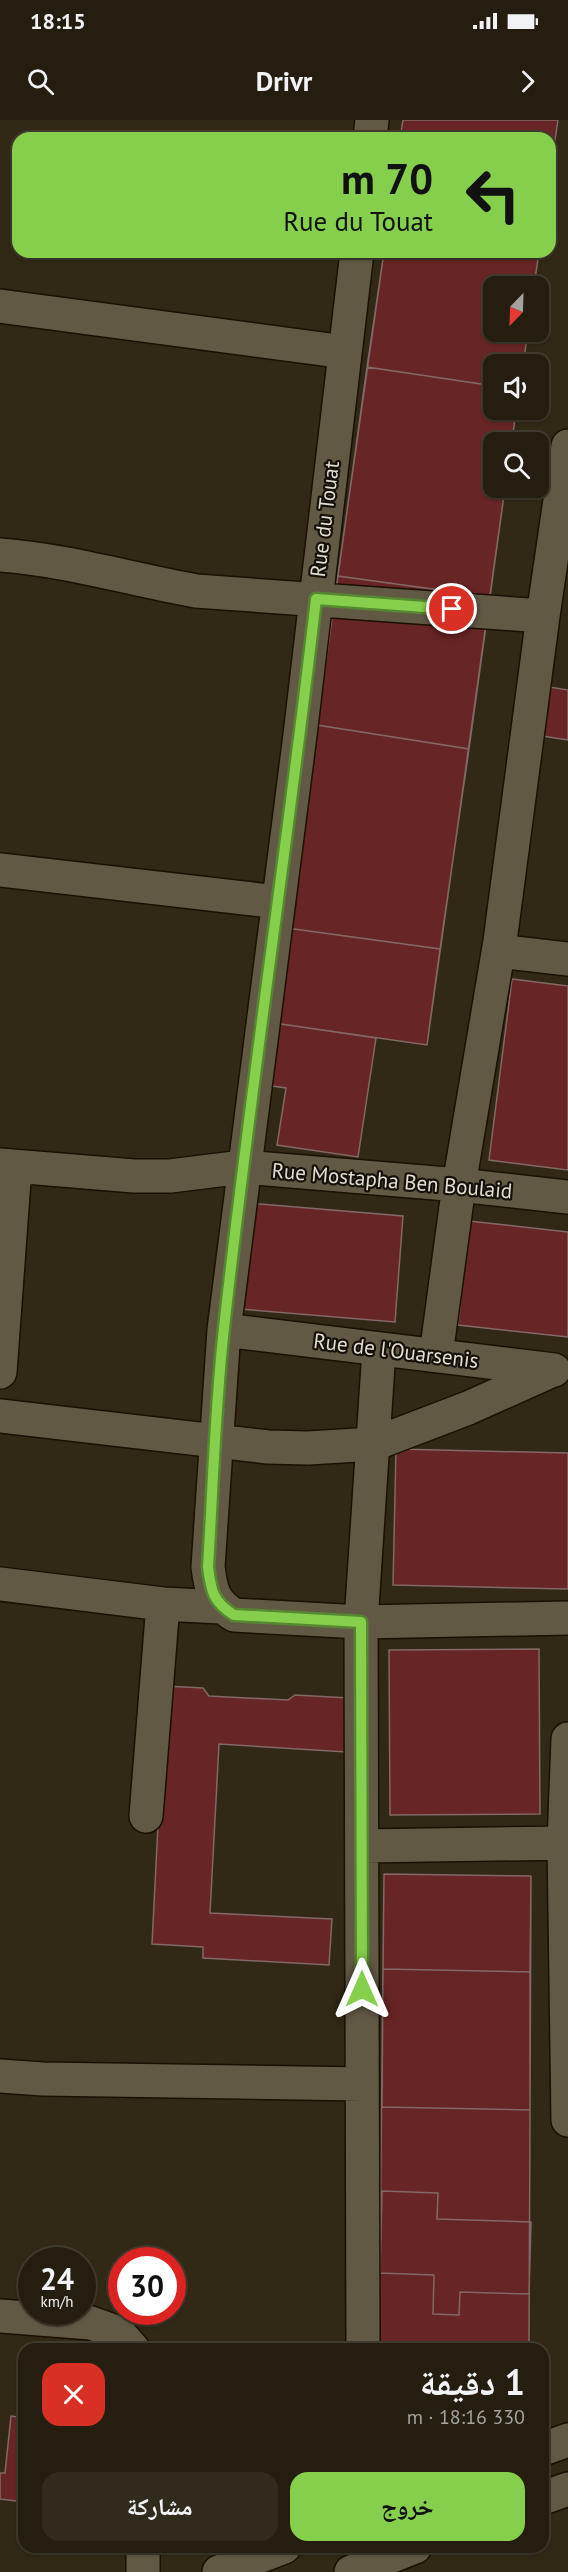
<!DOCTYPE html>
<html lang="ar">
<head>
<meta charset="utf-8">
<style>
  :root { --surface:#251e10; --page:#312b1e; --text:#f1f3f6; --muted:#a3a29f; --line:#423c30; --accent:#85cf4c }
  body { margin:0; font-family:"PT Sans","Noto Naskh Arabic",sans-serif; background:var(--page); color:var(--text); direction:rtl; height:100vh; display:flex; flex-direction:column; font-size:22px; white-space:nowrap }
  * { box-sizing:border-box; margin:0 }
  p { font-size:20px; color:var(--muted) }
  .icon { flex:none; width:33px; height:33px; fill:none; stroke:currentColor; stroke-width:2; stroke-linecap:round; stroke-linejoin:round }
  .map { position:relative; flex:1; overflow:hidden; direction:ltr }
  .panel { position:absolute; left:18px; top:2223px; width:531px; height:210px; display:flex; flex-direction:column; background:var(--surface); border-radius:18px; box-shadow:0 2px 4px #0004,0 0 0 2px var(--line); direction:rtl }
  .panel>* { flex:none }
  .top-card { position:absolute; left:12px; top:12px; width:544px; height:126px; border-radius:18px; box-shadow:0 2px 4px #0004,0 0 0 2px var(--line); direction:rtl; background:#85cf4c; color:#111; overflow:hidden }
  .needle { width:39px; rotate:203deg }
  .fabs { position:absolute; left:483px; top:156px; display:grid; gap:12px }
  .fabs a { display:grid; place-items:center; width:66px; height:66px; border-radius:12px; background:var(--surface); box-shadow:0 2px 4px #0004,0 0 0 2px var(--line); font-size:30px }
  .speed { position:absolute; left:18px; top:2127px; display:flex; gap:12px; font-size:30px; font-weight:700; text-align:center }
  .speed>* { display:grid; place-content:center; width:78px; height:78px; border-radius:50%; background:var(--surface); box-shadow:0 2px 4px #0004,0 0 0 2px var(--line); line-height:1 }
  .speed small { font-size:15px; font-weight:400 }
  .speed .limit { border:9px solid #d22; background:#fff; color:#111 }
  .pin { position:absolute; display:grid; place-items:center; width:51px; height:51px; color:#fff; margin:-26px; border:3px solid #fff; border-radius:50%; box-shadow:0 2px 6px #0007 }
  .me { position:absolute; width:66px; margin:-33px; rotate:0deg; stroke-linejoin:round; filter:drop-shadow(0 0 4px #0008) }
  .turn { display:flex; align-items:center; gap:21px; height:126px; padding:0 24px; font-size:27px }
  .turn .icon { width:78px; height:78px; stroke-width:2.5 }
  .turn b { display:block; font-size:42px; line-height:51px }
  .round { display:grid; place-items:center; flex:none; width:63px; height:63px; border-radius:18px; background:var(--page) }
  .overview { display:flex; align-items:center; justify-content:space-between; height:102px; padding:0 24px }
  h1 { font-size:36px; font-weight:700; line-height:45px }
  .button { display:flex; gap:12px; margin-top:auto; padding:12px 24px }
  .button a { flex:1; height:69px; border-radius:18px; background:var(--accent); color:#111; font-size:24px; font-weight:700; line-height:69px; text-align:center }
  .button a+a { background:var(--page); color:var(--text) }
  .status { display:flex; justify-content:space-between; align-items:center; height:42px; padding:0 30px; background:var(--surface); direction:ltr }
  .status svg { height:16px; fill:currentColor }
  header { display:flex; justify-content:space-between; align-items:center; height:78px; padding:0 24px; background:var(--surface); font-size:27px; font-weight:700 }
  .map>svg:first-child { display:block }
</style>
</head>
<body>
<div class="status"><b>18:15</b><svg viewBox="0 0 49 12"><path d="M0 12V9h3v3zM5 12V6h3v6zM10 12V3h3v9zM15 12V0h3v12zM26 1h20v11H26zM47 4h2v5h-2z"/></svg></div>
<header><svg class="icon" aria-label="forward" viewBox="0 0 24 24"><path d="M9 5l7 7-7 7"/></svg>Drivr<svg class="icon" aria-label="search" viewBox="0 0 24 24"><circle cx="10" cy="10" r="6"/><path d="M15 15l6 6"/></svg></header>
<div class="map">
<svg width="568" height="2452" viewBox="0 0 568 2452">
  <rect width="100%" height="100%" fill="#312816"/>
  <!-- building -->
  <path fill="#682525" stroke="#826867" stroke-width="1.5" d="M403 0H558L550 53V18H400Z
    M384 132H539L534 166H494V212H528L523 244H494V290H516L512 322H494V368H505L427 925 274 903Z
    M384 132H539L534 166H494V212H528L523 244H494V266L367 247Z
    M367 247 494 266V290H516L512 322H494V368H505L490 477 338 456Z
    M338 456 490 477 469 629 317 605Z
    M543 566 568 570V620L536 615Z
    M317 605 469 629 440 829 287 808Z
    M287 808 440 829 427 925 274 903Z
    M512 859 568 866V1050L489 1040Z
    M274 903 376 918 358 1037 277 1025 286 968 265 965Z
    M248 1083 403 1096 395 1202 240 1189Z
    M469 1101 568 1112V1217L458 1205Z
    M396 1329 568 1333V1469L393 1465Z
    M539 1529 540 1694 390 1695 389 1530Z
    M165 1566 203 1568 209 1576 288 1580 295 1575 349 1578 346 1632 219 1624 210 1793 332 1799 329 1845 203 1838V1827L152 1824Z
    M384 1754 531 1756 529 2229H379Z
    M384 1754 531 1756 530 1852 383 1849Z
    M383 1849 530 1852V1990L382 1987Z
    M382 2071 438 2073 437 2099 531 2102 529 2174 460 2172 459 2195 433 2194 434 2155 380 2153Z
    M11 2296 24 2298V2382L0 2379V2353H5Z"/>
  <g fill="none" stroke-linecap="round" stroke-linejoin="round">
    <!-- minor casing -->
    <g stroke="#191002" stroke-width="36">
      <path id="minor" d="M370 18 372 0
        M357 132 300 615 224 1210 208 1447C211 1470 213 1482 234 1495L361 1502 568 1498
        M0 186 345 232
        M0 435C67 440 130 459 196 471L543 496
        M0 750 278 782
        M499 831 568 839
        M0 1045 134 1056H170L243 1047 459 1065 568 1077
        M224 1210 554 1250
        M436 1235 459 1065 500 821 543 496 568 326
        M0 1252 15 1047
        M0 1296 268 1327 308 1328 374 1324 468 1288 553 1250
        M0 1464 163 1484 221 1487
        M568 1619 564 1723 568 2000
        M146 1696 163 1484
        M362 1726 568 1723
        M0 1956 43 1959 361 1964
        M0 2196 91 2203 119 2213 133 2229
        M363 2229 361 1502 379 1230
        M543 2329 568 2320
        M543 2378 568 2369
        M143 2427V2452
        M219 2452 284 2427
        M351 2452 415 2427"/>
    </g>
    <!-- minor -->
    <use href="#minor" stroke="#625945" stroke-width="33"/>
  </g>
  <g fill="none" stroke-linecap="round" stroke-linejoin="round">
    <!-- route casing -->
    <g stroke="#568731" stroke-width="15">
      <path id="route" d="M362 1869 361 1502 234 1495C213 1482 211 1471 208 1447 213 1367 215 1287 224 1208 251 964 288 722 316 479L452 489"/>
    </g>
    <!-- route -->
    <use href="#route" stroke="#85cf4c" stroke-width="10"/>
  </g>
  <g text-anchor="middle" stroke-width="4.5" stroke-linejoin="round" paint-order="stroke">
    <!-- street labels -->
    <g font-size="21" fill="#e3ddd2" stroke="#151109">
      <text transform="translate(325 399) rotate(-83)" y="7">Rue du Touat</text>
      <text transform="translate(392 1061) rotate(5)" y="7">Rue Mostapha Ben Boulaid</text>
      <text transform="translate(396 1231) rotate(7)" y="7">Rue de l'Ouarsenis</text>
    </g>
  </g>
</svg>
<div class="fabs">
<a><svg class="needle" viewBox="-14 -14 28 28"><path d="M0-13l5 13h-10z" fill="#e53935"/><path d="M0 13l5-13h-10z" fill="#a3a29f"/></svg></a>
<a><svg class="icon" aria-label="sound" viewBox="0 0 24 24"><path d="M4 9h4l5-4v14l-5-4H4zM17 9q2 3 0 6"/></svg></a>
<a><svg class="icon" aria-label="search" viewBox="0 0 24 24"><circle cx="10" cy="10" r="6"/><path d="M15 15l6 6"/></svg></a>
</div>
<div class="speed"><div>24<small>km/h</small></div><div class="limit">30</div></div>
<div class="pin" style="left:452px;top:489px;background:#d93025"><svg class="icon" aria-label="arrive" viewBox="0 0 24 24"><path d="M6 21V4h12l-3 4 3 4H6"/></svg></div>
<svg class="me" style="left:362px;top:1869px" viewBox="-20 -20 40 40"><path d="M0-17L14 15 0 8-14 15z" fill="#85cf4c" stroke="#fff" stroke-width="4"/></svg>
<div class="top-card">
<div class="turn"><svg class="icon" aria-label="left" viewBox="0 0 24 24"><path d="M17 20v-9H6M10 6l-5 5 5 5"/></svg><div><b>70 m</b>Rue du Touat</div></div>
</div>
<section class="panel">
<div class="overview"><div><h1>1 دقيقة</h1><p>330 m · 18:16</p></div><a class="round" style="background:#d93025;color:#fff"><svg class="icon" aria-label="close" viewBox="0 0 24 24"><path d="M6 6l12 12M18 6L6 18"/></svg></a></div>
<div class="button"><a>خروج</a><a>مشاركة</a></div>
</section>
</div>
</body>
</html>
